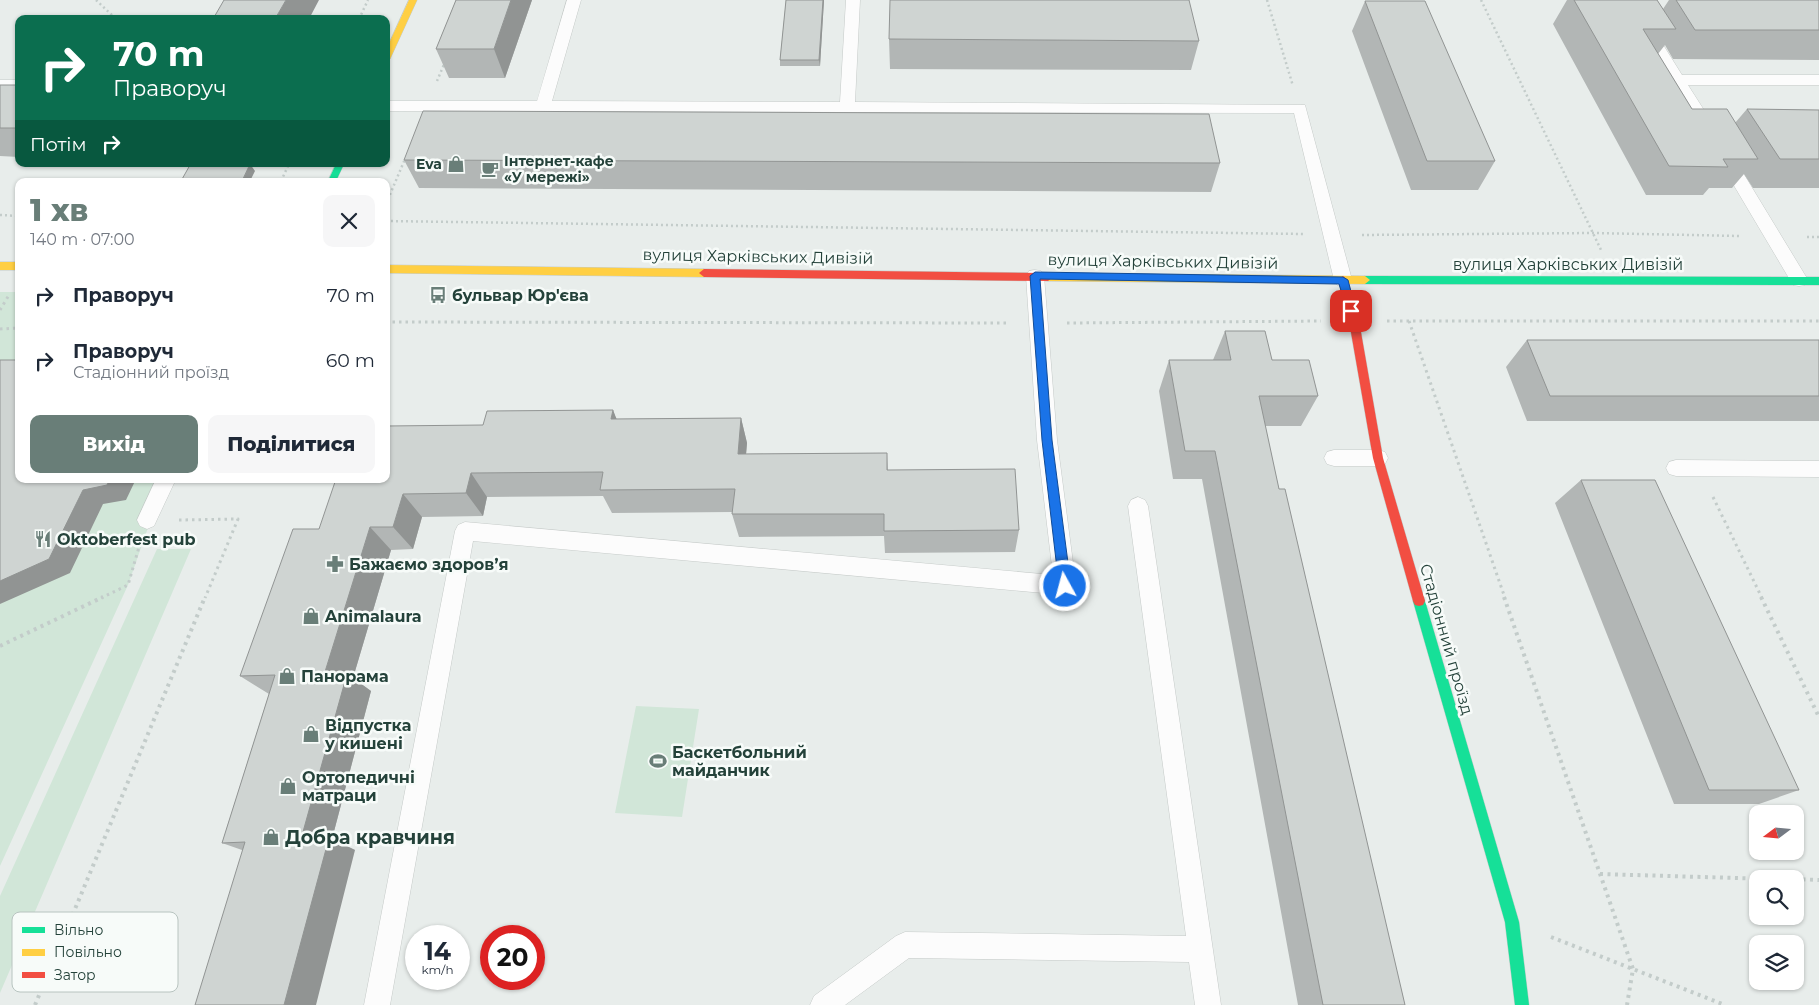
<!DOCTYPE html>
<html lang="uk">
<head>
<meta charset="utf-8">
<style>
  :root { --surface:#fff; --page:#f6f6f7; --text:#1f2937; --muted:#747a83; --accent:#697e78 }
  body { margin:0; font-family:Montserrat,sans-serif; background:var(--page); color:var(--text); height:100vh; display:flex; flex-direction:column; font-size:19px; white-space:nowrap }
  * { box-sizing:border-box; margin:0 }
  p { font-size:16px; color:var(--muted) }
  .icon { flex:none; width:28px; height:28px; fill:none; stroke:currentColor; stroke-width:2; stroke-linecap:round; stroke-linejoin:round }
  .map { position:relative; flex:1; overflow:hidden }
  .panel { position:absolute; left:15px; top:178px; width:375px; height:305px; display:flex; flex-direction:column; background:var(--surface); border-radius:10px; box-shadow:0 1px 4px #0004 }
  .panel>* { flex:none }
  .banner { position:absolute; left:15px; top:15px; width:375px; height:152px; border-radius:10px; box-shadow:0 1px 4px #0004; background:#0b6e4f; color:#fff; overflow:hidden }
  .needle { width:32px; rotate:254deg }
  .controls { position:absolute; left:1749px; top:805px; display:grid; gap:10px }
  .controls a { display:grid; place-items:center; width:55px; height:55px; border-radius:10px; background:var(--surface); box-shadow:0 1px 4px #0004; font-size:25px }
  .speed { position:absolute; left:405px; top:925px; display:flex; gap:10px; font-size:25px; font-weight:700; text-align:center }
  .speed>* { display:grid; place-content:center; width:65px; height:65px; border-radius:50%; background:var(--surface); box-shadow:0 1px 4px #0004; line-height:1 }
  .speed small { font-size:12px; font-weight:400 }
  .speed .limit { border:8px solid #d22; background:#fff; color:#111 }
  .pin { position:absolute; display:grid; place-items:center; width:42px; height:42px; color:#fff; margin:-21px; border-radius:10px; box-shadow:0 2px 8px #0006 }
  .me { position:absolute; width:55px; margin:-28px; rotate:353deg; stroke-linejoin:round; filter:drop-shadow(0 0 4px #0008) }
  .turn { display:flex; align-items:center; gap:18px; height:105px; padding:0 15px; font-size:22px }
  .turn .icon { width:65px; height:65px; stroke-width:2.5 }
  .turn b { display:block; font-size:35px; line-height:42px }
  .then { display:flex; align-items:center; height:48px; padding:0 15px; background:#0003; gap:10px; font-size:19px }
  .round { display:grid; place-items:center; flex:none; width:52px; height:52px; border-radius:10px; background:var(--page) }
  .overview { display:flex; align-items:center; justify-content:space-between; height:85px; padding:0 15px }
  h1 { font-size:30px; font-weight:800; line-height:38px; color:var(--accent) }
  .primary-button { display:flex; gap:10px; margin-top:auto; padding:10px 15px }
  .primary-button a { flex:1; height:58px; border-radius:10px; background:var(--accent); color:#fff; font-size:20px; font-weight:800; line-height:58px; text-align:center }
  .primary-button a+a { background:var(--page); color:var(--text) }
  ul { padding:0; list-style:none }
  li { display:flex; align-items:center; gap:15px; height:65px; padding:0 15px }
  li div { flex:1 }
  li b { display:block; font-size:19px }
  li em { font-style:normal }
  .map>svg:first-child { display:block }
</style>
</head>
<body>
<div class="map">
<svg width="1819" height="1005" viewBox="0 0 1819 1005">
  <rect width="100%" height="100%" fill="#e8edeb"/>
  <!-- green -->
  <path fill="#d1e6d8" d="M0 292H19V479H165L128 585 0 866Z
    M157 549H191L0 993V896Z
    M636 706 699 709 682 817 615 813Z"/>
  <g fill="none" stroke-linecap="round" stroke-linejoin="round">
    <!-- lane casing -->
    <g stroke="#c5cac8" stroke-width="1">
      <path id="lane" d="M567 0H581L552 101 840 102 846 0H860L855 102 1305 105 1352 280 1349 285 1343 286 1337 285 1334 280 1294 113 386 111V101H537Z
        M1621 0H1635L1682 75H1819V85H1688L1718 132 1715 136 1710 137 1705 136Z
        M0 80H19V90H0Z
        M1725 152 1731 153 1805 275 1808 280 1805 285 1799 286 1793 285 1717 157 1719 153Z
        M1035 270 1041 271 1044 276 1057 440 1076 586 1072 593 1065 595 473 541 390 1005H364L455 531 458 525 465 522 1053 575 1037 440 1026 276 1029 271Z
        M1334 450H1378L1385 452 1388 458 1385 464 1378 466H1334L1327 464 1324 458 1327 452Z
        M1676 460 1819 461V477L1676 476 1669 474 1666 468 1669 462Z
        M156 479H176L154 526 147 529 140 526 137 520Z
        M1138 497 1145 500 1148 506 1221 1005H1195L1189 962 909 958 845 1005H810L814 996 896 936 905 932 1186 936 1128 506 1131 500Z"/>
    </g>
    <!-- fast casing -->
    <g stroke="#c3cbc8" stroke-width="1">
      <path id="fast" d="M336 164H344L336 181H328Z
        M1365 276 1819 277V285L1365 284 1360 280Z
        M1419 596 1423 597 1425 601 1519 922 1529 1005H1515L1505 922 1413 601 1415 597Z"/>
    </g>
    <!-- slow casing -->
    <g stroke="#c3cbc8" stroke-width="1">
      <path id="slow" d="M409 0H417L390 59 386 62V50Z
        M0 262H19V270H0Z
        M386 265 704 269 709 273 704 277 386 273Z
        M1048 273 1365 276 1370 280 1365 284 1048 281 1043 277Z"/>
    </g>
    <!-- jam casing -->
    <g stroke="#c3cbc8" stroke-width="1">
      <path id="jam" d="M704 269 1048 273 1053 277 1048 281 704 277 699 273Z
        M1343 276 1348 280 1359 321 1383 458 1425 601 1423 605 1419 606 1415 605 1413 601 1373 458 1349 321 1338 280Z"/>
    </g>
    <!-- path-far2 -->
    <path stroke="#c3ccca" stroke-width="2.5" stroke-dasharray="2 3" stroke-linecap="butt" d="M96 0 116 19
      M1267 0 1293 86
      M1481 0 1602 252
      M359 19 368 0
      M437 81 445 62
      M281 181 289 164
      M386 204 405 159
      M0 215 19 216
      M386 221 1303 234
      M1362 235 1593 233 1740 236
      M1807 237H1819"/>
    <!-- path-far1 -->
    <path stroke="#c3ccca" stroke-width="3" stroke-dasharray="2.5 4" stroke-linecap="butt" d="M0 310 9 295
      M1387 321H1819
      M1409 321 1505 598
      M386 322 1008 323
      M1067 323 1321 321
      M0 329 19 328
      M1713 497 1762 598
      M179 520 238 519 205 598
      M101 598 128 585 139 547"/>
    <!-- path -->
    <path stroke="#c3ccca" stroke-width="4" stroke-dasharray="3 4.5" stroke-linecap="butt" d="M1504 597 1633 969 1627 1005
      M1761 597 1819 717
      M0 646 103 597
      M1600 874 1771 879
      M1795 879 1819 880
      M1551 937 1725 1005
      M35 1005 205 597"/>
    <!-- lane -->
    <use href="#lane" fill="#fcfcfc" fill-rule="evenodd"/>
    <!-- fast -->
    <use href="#fast" fill="#16e098" fill-rule="evenodd"/>
    <!-- slow -->
    <use href="#slow" fill="#ffcf43" fill-rule="evenodd"/>
    <!-- jam -->
    <use href="#jam" fill="#f24e42" fill-rule="evenodd"/>
  </g>
  <!-- wall -->
  <path fill="#b2b6b5" d="M456 0H532L505 78H449L436 49Z
    M786 0H824L820 66H780V60Z
    M1567 0H1657L1663 9 1669 0H1819V60L1673 59 1665 45 1658 54 1692 109 1735 123 1747 109 1819 110V188H1753L1744 174 1732 188H1709L1703 195H1646L1553 24Z
    M1365 1 1495 161 1478 190H1411L1352 31Z
    M889 39 1199 41 1191 70 890 69Z
    M0 85H19V157L0 156Z
    M404 160 1220 163 1211 192 419 188Z
    M1225 331 1272 360 1318 396 1301 426H1265L1279 489 1405 1005H1298L1202 479H1173L1159 391 1169 360H1213Z
    M1527 340H1819V421H1527L1506 367Z
    M613 410 616 419 741 418 747 443 746 454 887 453 888 470 1019 530 1015 552 885 553 884 536 739 537 732 514V512L612 513 603 496 487 497 483 516 422 517 413 549 391 550 353 678 371 691 332 839 355 850H242L222 843 269 694 240 676 319 529 483 425Z
    M1581 480 1799 790 1759 804H1674L1555 503Z"/>
  <!-- shaded-wall -->
  <path fill="#919493" d="M286 0H319L309 19H275Z
    M511 0H532L505 78 494 49Z
    M823 0H824L820 66 819 60Z
    M250 164 255 171 250 181H242Z
    M613 410 623 435 611 419Z
    M741 418 747 443 744 478 738 454Z
    M471 473 487 497 483 516 466 493Z
    M110 479H136L126 500 103 504 70 573 0 604V581L83 490Z
    M403 494 422 517 413 549 393 527Z
    M370 527 391 550 353 678 371 691 332 839 355 850 316 1005H284L301 839 324 675Z"/>
  <!-- building -->
  <path fill="#cfd4d2" stroke="#919493" d="M224 0H286L275 19H213Z
    M456 0H511L494 49H436Z
    M786 0H823L819 60H780Z
    M890 0H1189L1199 41 889 39Z
    M1574 0H1657L1676 29H1643L1692 109H1727L1758 159H1723L1728 167 1669 166Z
    M1676 0H1819V30H1695Z
    M1365 1H1425L1495 161H1427Z
    M0 85H19V128H0Z
    M1747 109 1819 110V159H1780Z
    M423 111 1209 114 1220 163 404 160Z
    M250 164 242 181H181L190 165Z
    M1225 331H1265L1272 360H1309L1318 396H1259L1279 489H1285L1405 1005H1323L1215 451H1185L1169 360H1231Z
    M1527 340H1819V396H1550Z
    M0 360H19V479H110L107 485 83 490 49 559 0 581Z
    M613 410 611 419 741 418 738 454 887 453V470L1015 469 1019 530 884 531V514H732L735 489 600 490 603 472 471 473 466 493 403 494 393 527H370L324 675 347 674 301 839 329 838 284 1005H195L245 842 222 843 275 675 240 676 293 529H319L336 479H386V426L483 425 487 411Z
    M1581 480H1655L1799 790H1709Z"/>
  <!-- route -->
  <path fill="#1a73e8" stroke="#114b97" d="M1035 272 1343 277 1348 280 1356 311 1351 314 1348 313 1339 284 1040 279 1052 440 1071 586 1069 589 1065 591 1061 589 1059 586 1042 440 1030 276Z"/>
  <!-- icons -->
  <defs>
    <g id="shop-bare" transform="scale(1.35)"><path d="M-5-2.5h2.3a2.7 3.5 0 0 1 5.4 0H5L5.5 6h-11ZM-1.5-2.5h3a1.5 2.3 0 0 0-3 0Z" fill="#697e78" stroke="#f7fbf9" stroke-width="2.5" paint-order="stroke"/></g>
    <g id="cafe-bare" transform="scale(1.35)"><path d="M-5.5-4.5H6V0H3Q3 3.5 0 3.5H-2.5Q-5.5 3.5-5.5 0ZM3-3.2v2h1.7v-2ZM-6 4.5H4V6H-6Z" fill="#697e78" stroke="#f7fbf9" stroke-width="2.5" paint-order="stroke"/></g>
    <g id="bus-bare" transform="scale(1.35)"><path d="M-5-6H5V4H4V6H2V4H-2V6H-4V4H-5ZM-3.5-4V0h7V-4ZM-3.5 1.2v1.5H-2V1.2ZM2 1.2v1.5H3.5V1.2Z" fill="#697e78" stroke="#f7fbf9" stroke-width="2.5" paint-order="stroke"/></g>
    <g id="restaurant-bare" transform="scale(1.35)"><path d="M-5-6h1v4h1v-4h1v4h1v-4h1v5L-1.5 .5V6h-2V.5L-5-1ZM5-6V6H3V1.5H1.5Q1.5-4 5-6Z" fill="#697e78" stroke="#f7fbf9" stroke-width="2.5" paint-order="stroke"/></g>
    <g id="pharmacy-bare" transform="scale(1.35)"><path d="M-2-6h4v4h4v4h-4v4h-4v-4h-4v-4h4Z" fill="#697e78" stroke="#f7fbf9" stroke-width="2.5" paint-order="stroke"/></g>
    <g id="stadium-bare" transform="scale(1.35)"><path d="M0-5a6.5 5 0 1 0 0 10a6.5 5 0 1 0 0-10ZM-3.5-1.8h7v3.6h-7Z" fill="#697e78" stroke="#f7fbf9" stroke-width="2.5" paint-order="stroke"/></g>
  </defs>
  <g fill-rule="evenodd">
    <use href="#shop-bare" x="456" y="164"/>
    <use href="#cafe-bare" x="490" y="169"/>
    <use href="#bus-bare" x="438" y="295"/>
    <use href="#restaurant-bare" x="43" y="539"/>
    <use href="#pharmacy-bare" x="335" y="564"/>
    <use href="#shop-bare" x="311" y="616"/>
    <use href="#shop-bare" x="287" y="676"/>
    <use href="#shop-bare" x="311" y="734"/>
    <use href="#stadium-bare" x="658" y="761"/>
    <use href="#shop-bare" x="288" y="786"/>
    <use href="#shop-bare" x="271" y="837"/>
  </g>
  <g text-anchor="middle" stroke-width="5" stroke-linejoin="round" paint-order="stroke">
    <!-- far-poi labels -->
    <g font-size="14" font-weight="bold" fill="#24423a" stroke="#f7fbf9" text-anchor="start">
      <text x="504" y="166">Інтернет-кафе<tspan x="504" dy="16">«У мережі»</tspan></text>
      <text x="442" y="169" text-anchor="end">Eva</text>
    </g>
    <!-- street labels -->
    <g font-size="16" fill="#24423a" stroke="#f7fbf9">
      <text transform="translate(758 256) rotate(1)" y="6">вулиця Харківських Дивізій</text>
      <text transform="translate(1163 261) rotate(1)" y="6">вулиця Харківських Дивізій</text>
      <text x="1568" y="270">вулиця Харківських Дивізій</text>
      <text transform="translate(1447 639) rotate(74)" y="6">Стадіонний проїзд</text>
    </g>
    <!-- poi labels -->
    <g font-size="16" font-weight="bold" fill="#24423a" stroke="#f7fbf9" text-anchor="start">
      <text x="452" y="301">бульвар Юр'єва</text>
      <text x="57" y="545">Oktoberfest pub</text>
      <text x="349" y="570">Бажаємо здоровʼя</text>
      <text x="325" y="622">Animalaura</text>
      <text x="301" y="682">Панорама</text>
      <text x="325" y="731">Відпустка<tspan x="325" dy="18">у кишені</tspan></text>
      <text x="672" y="758">Баскетбольний<tspan x="672" dy="18">майданчик</tspan></text>
      <text x="302" y="783">Ортопедичні<tspan x="302" dy="18">матраци</tspan></text>
    </g>
    <!-- near-poi labels -->
    <g font-size="19" font-weight="bold" fill="#24423a" stroke="#f7fbf9" text-anchor="start">
      <text x="285" y="844">Добра кравчиня</text>
    </g>
  </g>
  <!-- legend -->
  <rect x="12" y="912" width="166" height="80" rx="8" fill="#f7fbf9" stroke="#b8c4c0" stroke-width="1"/>
  <rect x="22" y="927" width="23" height="6" fill="#16e098"/>
  <rect x="22" y="949" width="23" height="7" fill="#ffcf43"/>
  <rect x="22" y="972" width="23" height="6" fill="#f24e42"/>
  <g font-size="14" fill="#24423a">
    <text x="54" y="935">Вільно</text>
    <text x="54" y="957">Повільно</text>
    <text x="54" y="980">Затор</text>
  </g>
</svg>
<div class="controls">
<a><svg class="needle" viewBox="-14 -14 28 28"><path d="M0-13l5 13h-10z" fill="#e53935"/><path d="M0 13l5-13h-10z" fill="#747a83"/></svg></a>
<a><svg class="icon" aria-label="search" viewBox="0 0 24 24"><circle cx="10" cy="10" r="6"/><path d="M15 15l6 6"/></svg></a>
<a><svg class="icon" aria-label="layers" viewBox="0 0 24 24"><path d="M12 4l9 5-9 5-9-5zM3 14l9 5 9-5"/></svg></a>
</div>
<div class="speed"><div>14<small>km/h</small></div><div class="limit">20</div></div>
<div class="pin" style="left:1351px;top:311px;background:#d93025"><svg class="icon" aria-label="arrive" viewBox="0 0 24 24"><path d="M6 21V4h12l-3 4 3 4H6"/></svg></div>
<svg class="me" style="left:1065px;top:586px" viewBox="-20 -20 40 40"><circle r="17" fill="#1a73e8" stroke="#fff" stroke-width="3"/><path d="M0-11L8 9 0 5-8 9z" fill="#fff"/></svg>
<div class="banner">
<div class="turn"><svg class="icon" aria-label="right" viewBox="0 0 24 24"><path d="M7 20v-9h11M14 6l5 5-5 5"/></svg><div><b>70 m</b>Праворуч</div></div>
<div class="then">Потім<svg class="icon" aria-label="right" viewBox="0 0 24 24"><path d="M7 20v-9h11M14 6l5 5-5 5"/></svg></div>
</div>
<section class="panel">
<div class="overview"><div><h1>1 хв</h1><p>140 m · 07:00</p></div><a class="round"><svg class="icon" aria-label="close" viewBox="0 0 24 24"><path d="M6 6l12 12M18 6L6 18"/></svg></a></div>
<ul>
<li><svg class="icon" aria-label="right" viewBox="0 0 24 24"><path d="M7 20v-9h11M14 6l5 5-5 5"/></svg><div><b>Праворуч</b></div><em>70 m</em></li>
<li><svg class="icon" aria-label="right" viewBox="0 0 24 24"><path d="M7 20v-9h11M14 6l5 5-5 5"/></svg><div><b>Праворуч</b><p>Стадіонний проїзд</p></div><em>60 m</em></li>
</ul>
<div class="primary-button"><a>Вихід</a><a>Поділитися</a></div>
</section>
</div>
</body>
</html>
